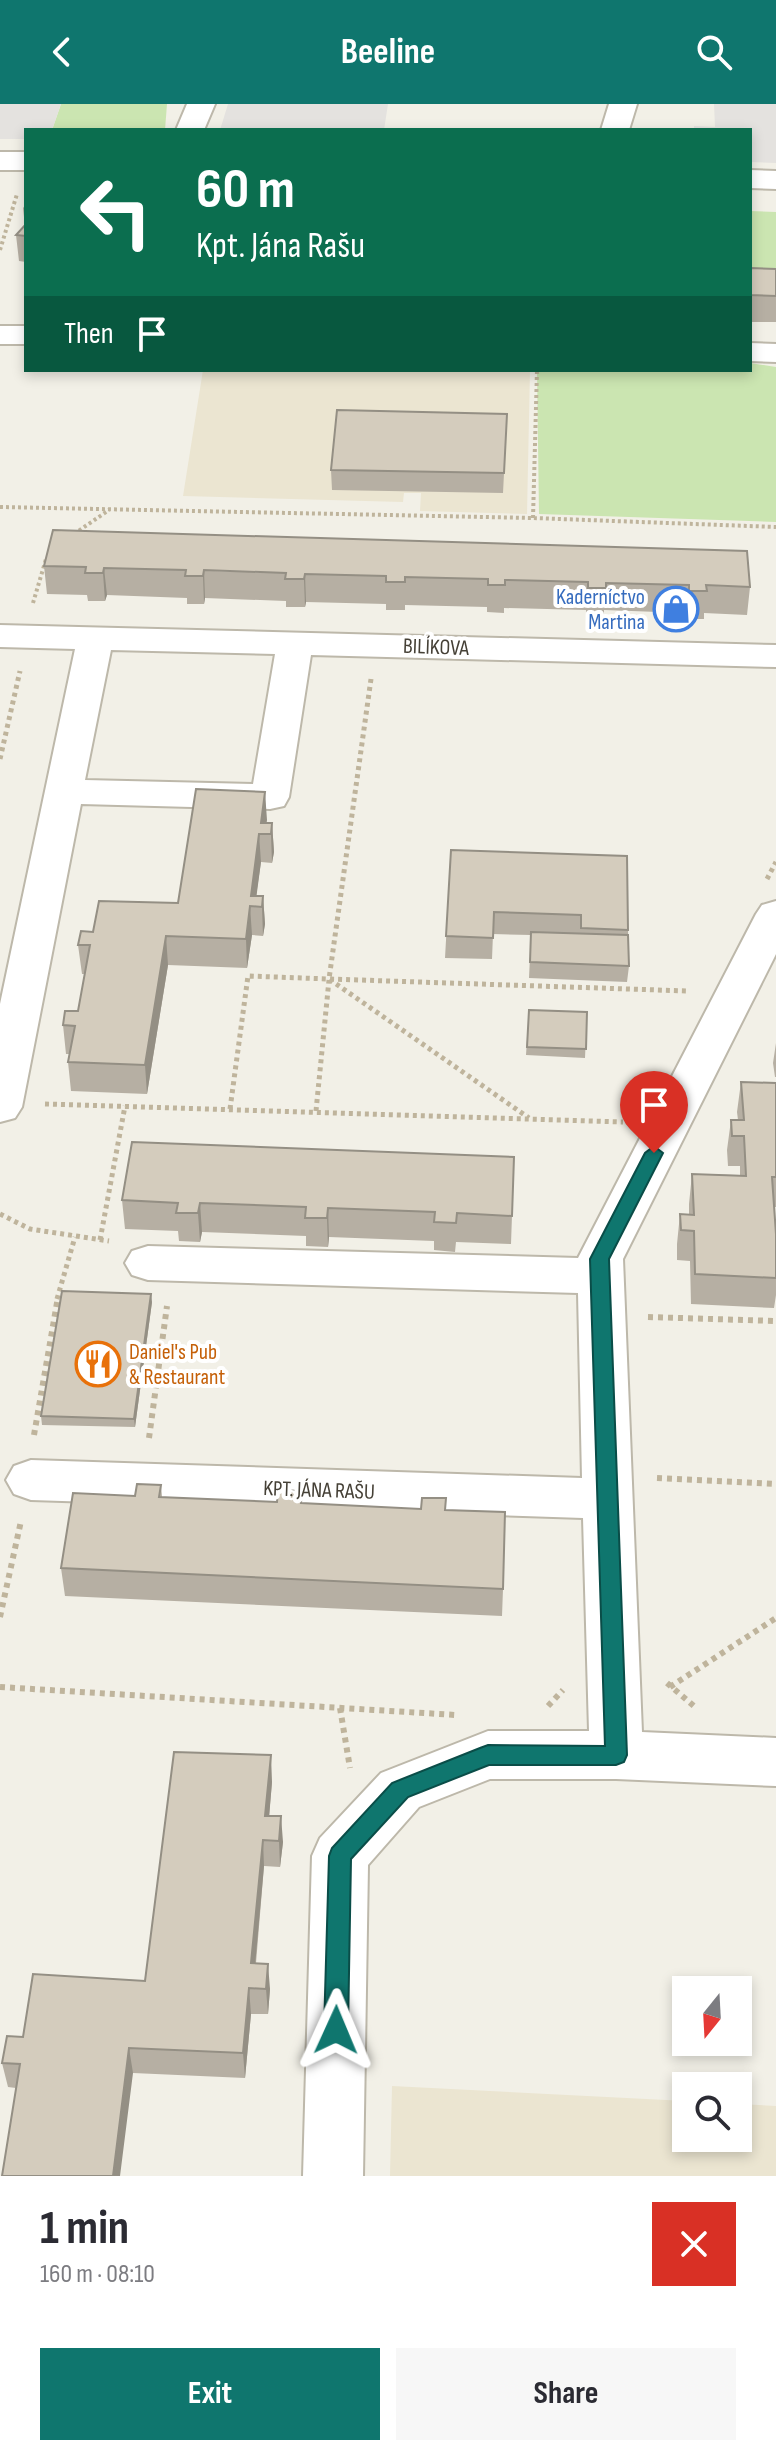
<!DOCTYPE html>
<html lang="en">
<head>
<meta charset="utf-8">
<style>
  :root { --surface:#fff; --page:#f7f7f7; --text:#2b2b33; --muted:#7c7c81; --accent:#0f766e }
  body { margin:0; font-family:"Sofia Sans Condensed",sans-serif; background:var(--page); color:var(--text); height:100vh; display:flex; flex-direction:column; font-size:30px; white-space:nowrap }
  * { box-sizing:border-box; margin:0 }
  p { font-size:26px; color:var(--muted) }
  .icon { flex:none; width:44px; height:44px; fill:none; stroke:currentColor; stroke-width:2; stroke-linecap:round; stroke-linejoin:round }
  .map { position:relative; height:2072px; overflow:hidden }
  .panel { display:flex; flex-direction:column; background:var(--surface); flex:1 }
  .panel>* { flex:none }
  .guide { position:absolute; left:24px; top:24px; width:728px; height:244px; border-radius:0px; box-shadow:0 4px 12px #0003; background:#0b6e4f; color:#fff; overflow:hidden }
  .needle { width:52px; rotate:198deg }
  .fabs { position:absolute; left:672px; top:1872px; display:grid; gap:16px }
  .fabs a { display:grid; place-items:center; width:80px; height:80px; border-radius:0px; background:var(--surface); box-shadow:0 4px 12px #0003; font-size:40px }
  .pin { position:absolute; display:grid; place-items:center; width:68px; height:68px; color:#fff; margin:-82px -34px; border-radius:50% 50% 50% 0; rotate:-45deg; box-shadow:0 0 8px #0007 }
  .pin .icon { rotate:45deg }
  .me { position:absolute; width:88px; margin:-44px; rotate:1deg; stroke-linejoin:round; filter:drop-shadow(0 0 6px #0008) }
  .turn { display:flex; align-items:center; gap:28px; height:168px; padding:0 40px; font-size:36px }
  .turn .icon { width:104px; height:104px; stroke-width:2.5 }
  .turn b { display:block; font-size:56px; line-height:68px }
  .then { display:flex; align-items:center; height:76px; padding:0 40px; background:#0003; gap:16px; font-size:30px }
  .round { display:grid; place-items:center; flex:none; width:84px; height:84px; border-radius:0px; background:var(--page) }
  .overview { display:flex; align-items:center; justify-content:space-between; height:136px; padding:0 40px }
  h1 { font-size:48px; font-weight:700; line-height:60px }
  .button { display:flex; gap:16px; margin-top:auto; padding:16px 40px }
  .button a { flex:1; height:92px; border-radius:0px; background:var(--accent); color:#fff; font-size:32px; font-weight:700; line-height:92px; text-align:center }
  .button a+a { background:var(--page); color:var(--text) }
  header { display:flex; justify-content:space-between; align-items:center; height:104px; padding:0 40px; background:var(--accent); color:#fff; font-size:36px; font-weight:700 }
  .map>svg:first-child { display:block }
</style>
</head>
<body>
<header><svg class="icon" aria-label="back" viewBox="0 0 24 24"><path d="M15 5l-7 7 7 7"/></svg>Beeline<svg class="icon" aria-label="search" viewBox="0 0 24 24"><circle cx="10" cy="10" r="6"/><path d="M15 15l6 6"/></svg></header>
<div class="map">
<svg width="776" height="2072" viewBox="0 0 776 2072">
  <rect width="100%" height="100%" fill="#f2f0e7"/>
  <!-- education -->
  <path fill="#ebe5d1" d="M203 266H530L527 410 420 407 421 389H404L403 398 183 392Z
    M392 1982 686 1997V2034H738V2000L776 2002V2072H390Z"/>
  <!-- green -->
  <path fill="#cbe5b1" d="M61 0H167L165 26H52Z
    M750 107 776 108V178L750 177Z
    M750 259 776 263V418L539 410 537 266H750Z"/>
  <!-- parking -->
  <path fill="#e4e2df" d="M0 0H61L52 26H26V35H0Z
    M228 0H388L384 26H220Z
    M714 0H776V59L750 58V26H694V22L715 23Z"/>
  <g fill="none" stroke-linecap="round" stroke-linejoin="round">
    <!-- minor casing -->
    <g stroke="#bdb8aa" stroke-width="4">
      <path id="minor" d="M187 0H215L204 26H176Z
        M609 0H637L629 26H601Z
        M0 48H26V66H0Z
        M750 66 776 67V85L750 84Z
        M0 222H26V240H0Z
        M750 239 776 240V258L750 257Z
        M0 521 776 541V563L311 551 289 693 284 702 270 705 81 700 22 1003 15 1014 0 1018V900L75 545 0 543ZM111 546 275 550 253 680 85 676Z
        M776 797V850L623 1155 642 1628 776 1634V1682L616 1675H490L419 1703 368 1761 363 2072H303L312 1752 320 1734 381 1669 488 1627H589L583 1414 31 1396 14 1390 6 1376 14 1362 31 1356 582 1374 578 1189 148 1176 132 1171 125 1159 132 1147 148 1142 578 1154 756 810 762 801Z"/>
    </g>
    <!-- path-far2 -->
    <path stroke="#bfb49c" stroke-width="4" stroke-dasharray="3 3" stroke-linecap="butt" d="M0 146 17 90
      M0 403 533 414 776 423
      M533 414 537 266
      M74 430 109 406
      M33 499 46 455"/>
    <!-- path-far1 -->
    <path stroke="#bfb49c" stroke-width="5" stroke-dasharray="4 4" stroke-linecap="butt" d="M371 575 329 875 688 887
      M0 655 20 567
      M767 775 776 758
      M45 1000 623 1018
      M230 1005 248 872 329 875 529 1014
      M316 1007 329 876
      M0 1110 30 1125 109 1137
      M100 1136 125 1002
      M57 1195 75 1133"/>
    <!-- path -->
    <path stroke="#bfb49c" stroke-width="6" stroke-dasharray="5 5" stroke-linecap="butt" d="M648 1213 776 1217
      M34 1331 58 1193
      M149 1334 167 1202
      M657 1374 776 1380
      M0 1513 21 1417
      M667 1579 695 1603
      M0 1583 456 1611
      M670 1583 776 1514
      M548 1602 563 1586
      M340 1604 350 1664"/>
    <!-- minor -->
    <use href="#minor" fill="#fff" fill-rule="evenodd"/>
  </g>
  <!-- wall -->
  <path fill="#b6afa3" d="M26 100V158L19 157 16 131 25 122 23 104Z
    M750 164 776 165V218H750Z
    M507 310 503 389 332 386 331 366Z
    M44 462 750 483 747 511 704 509V515H686V509L604 506V512H586V506L504 504V509L487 508V503L405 501V506H386V500L306 498 305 503H286V497L205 494 204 500H187V494L107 491 105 497H88L87 491 47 490Z
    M265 688 266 719H272L274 748 272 759 261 758 256 792H263L265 820 263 832 252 831 247 864 168 861 147 990 71 987 68 958 70 950H66L63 921 78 907 85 870H82L78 841 93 828 178 799Z
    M451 746 628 826 629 862 627 878 529 874 531 831 493 830 492 855 445 854Z
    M529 906 587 908 585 954 526 951Z
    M776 939V973H775L773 959Z
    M741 978 776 979V1103H774L776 1130V1191L774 1204 691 1200 690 1157 677 1156V1140L680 1110 689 1111V1100L692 1070 740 1071V1062H728L727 1046 731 1016H738L737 1008Z
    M514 1053 511 1140 456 1138 455 1148 434 1146V1137L329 1133 328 1143 306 1142V1132L202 1128 200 1138 179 1137 178 1127 125 1125 122 1096Z
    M152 1198 135 1323 42 1321 41 1312Z
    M161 1381 162 1393 277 1398 302 1387V1399L421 1405 446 1394V1406L503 1485 502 1512 65 1492 61 1464 135 1392Z
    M272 1678 269 1712 283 1738 280 1763 264 1762 256 1859 270 1885 268 1910H251L245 1974 133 1969 16 1984 8 1983 2 1959 23 1933 145 1877Z"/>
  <!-- shaded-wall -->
  <path fill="#948f84" d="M104 464 107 491 105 497 103 469Z
    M204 466 205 494 204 500 203 472Z
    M305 470 306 498 305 503 304 475Z
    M265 688 267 716 265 730 261 719Z
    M272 719 274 748 272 759 271 730Z
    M259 730 261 758 255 803 251 792Z
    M263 792 265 820 263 832 262 803Z
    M250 802 252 831 247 864 246 835Z
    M166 832 168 861 147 990 145 961Z
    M200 1099 202 1128 200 1138 198 1109Z
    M328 1104 329 1133 328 1143 327 1114Z
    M151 1190 152 1198 135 1323 134 1315Z
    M271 1651 272 1678 267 1738 265 1712Z
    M281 1712 283 1738 280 1763 279 1737Z
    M263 1736 264 1762 253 1884 251 1859Z
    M268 1860 270 1885 268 1910 266 1885Z
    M249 1884 251 1910 245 1974 243 1949Z
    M129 1944 133 1969 120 2072H113Z"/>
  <!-- building -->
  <path fill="#d4ccbd" stroke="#948f84" stroke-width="2" d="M26 120V132L16 131Z
    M750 164 776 165V192L750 191Z
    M337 306 507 310 504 369 331 366Z
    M53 426 747 447 750 483 706 481 707 487H689V481L606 479V484H588V478L505 476V481H488V475L405 473V478H386V472L305 470 304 475H285L286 469 204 466 203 472H185L186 466 104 464 103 469H85L86 463 44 462Z
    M196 685 265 688 261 719H272L271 730H259L251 792H263L262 803 250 802 246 835 166 832 145 961 68 958 75 922 63 921 65 907H78L90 841H78L81 827 93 828 99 797 178 799Z
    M451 746 627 752 628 826 581 824V811L494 808 493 834 446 832Z
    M531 828 628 831 629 862 530 858Z
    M529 906 587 908 586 945 527 943Z
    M741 978 776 979V1073H772L776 1130V1174L695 1170 694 1127 681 1126 680 1110 694 1111 692 1070 746 1072 744 1032H732L731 1016H744Z
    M132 1038 514 1053 512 1112 457 1109 456 1119 434 1118 435 1108 328 1104 327 1114H305L306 1103 200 1099 198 1109H176L178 1099 122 1096Z
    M62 1187 151 1190 134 1315 41 1312Z
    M137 1380 161 1381 159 1393 277 1398 278 1386 302 1387 301 1399 421 1405 422 1394H446L445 1406 505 1408 503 1485 61 1464 73 1389 135 1392Z
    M174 1648 271 1651 265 1712H281L279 1737 263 1736 251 1859 268 1860 266 1885 249 1884 243 1949 129 1944 113 2072H2L20 1960 2 1959 7 1932 23 1933 33 1870 145 1877Z"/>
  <!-- route -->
  <path fill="#0f766e" stroke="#0a4d48" stroke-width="2" d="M654 1042 663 1049 609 1155 627 1651 624 1658 616 1661H489L408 1693 351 1755 348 1926 345 1934 336 1938 328 1934 324 1926 329 1752 332 1744 392 1679 480 1644 488 1641 605 1642 590 1155 645 1049Z"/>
  <!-- icons -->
  <defs>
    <g id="shop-ring" transform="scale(2.3)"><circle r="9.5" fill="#fff" stroke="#3f7fe0" stroke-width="1.5"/><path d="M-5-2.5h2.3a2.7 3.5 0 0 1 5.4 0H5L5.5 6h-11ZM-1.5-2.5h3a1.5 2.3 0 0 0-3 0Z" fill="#3f7fe0"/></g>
    <g id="restaurant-ring" transform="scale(2.3)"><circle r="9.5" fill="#fff" stroke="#e8710a" stroke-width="1.5"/><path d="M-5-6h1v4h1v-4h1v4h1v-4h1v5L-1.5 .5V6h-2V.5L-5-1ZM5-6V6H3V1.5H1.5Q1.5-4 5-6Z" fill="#e8710a"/></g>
  </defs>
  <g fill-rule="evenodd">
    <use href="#shop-ring" x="676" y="505"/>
    <use href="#restaurant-ring" x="98" y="1260"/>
  </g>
  <g text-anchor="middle" stroke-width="8" stroke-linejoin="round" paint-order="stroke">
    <!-- shop labels -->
    <g font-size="22" fill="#366cbe" stroke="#fff" text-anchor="end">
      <text x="645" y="500">Kaderníctvo<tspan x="645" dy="25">Martina</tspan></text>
    </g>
    <!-- street labels -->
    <g font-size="22" fill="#454036" stroke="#fff">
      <text transform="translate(436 542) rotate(2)" y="8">BILÍKOVA</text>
      <text transform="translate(319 1385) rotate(2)" y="8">KPT. JÁNA RAŠU</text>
    </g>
    <!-- food labels -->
    <g font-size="22" fill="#c56008" stroke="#fff" text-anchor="start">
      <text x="129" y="1255">Daniel's Pub<tspan x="129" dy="25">&amp; Restaurant</tspan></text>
    </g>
  </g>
</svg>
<div class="fabs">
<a><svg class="needle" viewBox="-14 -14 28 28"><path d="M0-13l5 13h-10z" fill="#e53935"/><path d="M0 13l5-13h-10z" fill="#7c7c81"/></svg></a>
<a><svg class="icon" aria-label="search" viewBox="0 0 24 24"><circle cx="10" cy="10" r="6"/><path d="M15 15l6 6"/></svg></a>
</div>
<div class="pin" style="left:654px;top:1049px;background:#d93025"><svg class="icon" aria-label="arrive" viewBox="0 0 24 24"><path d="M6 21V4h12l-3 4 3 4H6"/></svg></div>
<svg class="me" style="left:336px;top:1926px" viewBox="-20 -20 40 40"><path d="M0-17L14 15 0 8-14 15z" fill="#0f766e" stroke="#fff" stroke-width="4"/></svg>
<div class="guide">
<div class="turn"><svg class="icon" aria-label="left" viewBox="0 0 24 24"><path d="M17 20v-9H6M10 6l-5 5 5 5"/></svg><div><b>60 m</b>Kpt. Jána Rašu</div></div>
<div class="then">Then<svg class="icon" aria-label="arrive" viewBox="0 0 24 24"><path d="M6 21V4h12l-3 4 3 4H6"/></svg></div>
</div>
</div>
<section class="panel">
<div class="overview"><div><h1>1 min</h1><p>160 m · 08:10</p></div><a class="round" style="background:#d93025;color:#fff"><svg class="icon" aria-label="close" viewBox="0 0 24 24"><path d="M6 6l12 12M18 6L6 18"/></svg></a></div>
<div class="button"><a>Exit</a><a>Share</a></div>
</section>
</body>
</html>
